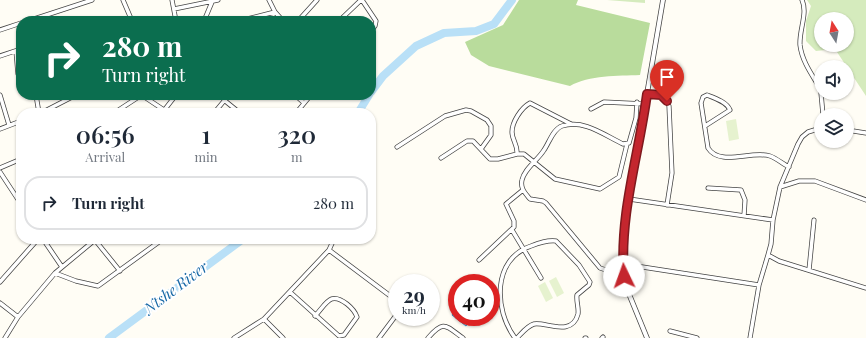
<!DOCTYPE html>
<html lang="en">
<head>
<meta charset="utf-8">
<style>
  :root { --surface:#fff; --page:#f6f6f7; --text:#1f2937; --muted:#747a83; --line:#e0e1e3 }
  body { margin:0; font-family:"Playfair Display",serif; background:var(--page); color:var(--text); height:100vh; display:flex; flex-direction:column; font-size:15px; white-space:nowrap }
  * { box-sizing:border-box; margin:0 }
  p { font-size:13px; color:var(--muted) }
  .icon { flex:none; width:22px; height:22px; fill:none; stroke:currentColor; stroke-width:2; stroke-linecap:round; stroke-linejoin:round }
  .map { position:relative; flex:1; overflow:hidden }
  .side { position:absolute; left:16px; top:108px; width:360px; height:136px; display:flex; flex-direction:column; background:var(--surface); border-radius:16px; box-shadow:0 1px 3px #0004 }
  .side>* { flex:none }
  .hud { position:absolute; left:16px; top:16px; width:360px; height:84px; border-radius:16px; box-shadow:0 1px 3px #0004; background:#0b6e4f; color:#fff; overflow:hidden }
  .needle { width:26px; rotate:349deg }
  .tools { position:absolute; left:814px; top:12px; display:grid; gap:8px }
  .tools a { display:grid; place-items:center; width:40px; height:40px; border-radius:50%; background:var(--surface); box-shadow:0 1px 3px #0004; font-size:20px }
  .speed { position:absolute; left:388px; top:274px; display:flex; gap:8px; font-size:20px; font-weight:700; text-align:center }
  .speed>* { display:grid; place-content:center; width:52px; height:52px; border-radius:50%; background:var(--surface); box-shadow:0 1px 3px #0004; line-height:1 }
  .speed small { font-size:10px; font-weight:400 }
  .speed .limit { border:6px solid #d22; background:#fff; color:#111 }
  .pin { position:absolute; display:grid; place-items:center; width:34px; height:34px; color:#fff; margin:-41px -17px; border-radius:50% 50% 50% 0; rotate:-45deg; box-shadow:0 0 4px #0007 }
  .pin .icon { rotate:45deg }
  .me { position:absolute; width:44px; margin:-22px; rotate:357deg; stroke-linejoin:round; filter:drop-shadow(0 0 3px #0008) }
  .turn { display:flex; align-items:center; gap:14px; height:84px; padding:0 20px; font-size:18px }
  .turn .icon { width:52px; height:52px; stroke-width:2.5 }
  .turn b { display:block; font-size:28px; line-height:34px }
  .eta { display:flex; justify-content:space-evenly; align-items:center; height:68px; text-align:center }
  .eta b { font-size:24px; font-weight:600; line-height:28px }
  ul { padding:0; list-style:none }
  li { display:flex; align-items:center; gap:12px; height:54px; margin:0 8px 6px; padding:0 12px; border:2px solid var(--line); border-radius:16px }
  li div { flex:1 }
  li b { display:block; font-size:15px }
  li em { font-style:normal }
  .map>svg:first-child { display:block }
</style>
</head>
<body>
<div class="map">
<svg width="866" height="338" viewBox="0 0 866 338">
  <rect width="100%" height="100%" fill="#fffdf5"/>
  <!-- green -->
  <path fill="#d5ebbd" fill-rule="evenodd" d="M607 0H645V3Z
    M807 0H866V96L835 49 816 51 806 41V21L811 6ZM821 19H847V45H821Z"/>
  <!-- forest -->
  <path fill="#b9dc9c" d="M519 0H578L576 5 650 23 640 75C618 76 589 75 570 86L489 66 471 55 465 42 503 25Z"/>
  <!-- pitch -->
  <path fill="#e6f2cf" d="M736 119 739 139 729 141 726 121Z
    M556 277 564 293 557 297 549 281Z
    M545 282 553 298 546 302 538 286Z"/>
  <!-- water -->
  <path fill="#b9e0f7" stroke="#3f96cf" d="M456 310 457 317H465L470 321 466 326 452 315Z"/>
  <g fill="none" stroke-linecap="round" stroke-linejoin="round">
    <!-- river -->
    <path stroke="#b9e0f7" stroke-width="8" d="M371 92 383 76 416 46 444 33 476 31 494 24 512 0
      M358 113 369 95
      M109 338 243 239"/>
    <!-- minor casing -->
    <g stroke="#444" stroke-width="5">
      <path id="minor" d="M123 0 132 21
        M172 0 176 21
        M269 0 275 12 283 21
        M362 0 376 21 375 26 371 31
        M802 0C808 13 799 30 800 45 802 62 813 76 821 90
        M174 9 218 0
        M28 21 92 0
        M204 21 212 2
        M239 21 275 12
        M298 21 317 0
        M339 21 361 0
        M0 30 21 23
        M16 51 18 74
        M0 56 21 49
        M821 93 823 115
        M647 94C658 95 665 95 669 106L672 173 667 205
        M0 95 9 125
        M36 95 39 113
        M295 95 304 103
        M224 100 240 113
        M591 109 604 102 645 104
        M41 113 76 95
        M114 113 137 98 143 96 164 110
        M162 113 176 95
        M214 113 229 95
        M296 113 311 95
        M705 126 730 110C727 102 715 98 707 95L703 97 701 103 708 148C720 167 752 150 770 156 776 158 783 164 789 167
        M0 129 21 121
        M847 130 866 133
        M397 147 445 116 466 110 471 111 487 120 491 126V135L481 149
        M517 154C518 145 512 140 512 132 512 122 521 108 530 103L571 124
        M441 158 467 141H473L490 159H498L517 154H524L555 179 600 189 619 177 627 144
        M0 168 21 159
        M0 172 21 204
        M780 187 799 181H815L866 200
        M708 188 741 190 745 200 744 216
        M629 199 773 220 771 244 768 255 779 261 866 288
        M773 220 780 187 798 144 802 137 808 132 821 128
        M512 230 541 278
        M43 239 62 267
        M95 240 120 271
        M329 250 397 301
        M479 260 514 227V221L506 204 523 190
        M623 264 759 285
        M809 270 814 220
        M55 273 76 281 98 286 163 239
        M624 276 600 268 546 203 543 201 530 199C525 193 520 188 522 180 524 169 538 160 544 150 549 143 553 129 562 126 584 119 604 135 623 144L629 143 636 118 637 102
        M0 282 38 239
        M290 292 339 336 344 335 357 317C355 311 352 308 347 304 330 291 327 303 315 316
        M0 303 18 317
        M264 319 283 338
        M670 331 697 338
        M5 338 18 317 55 273 96 239
        M234 338 264 319 329 250 334 239
        M379 338 397 314
        M428 338C444 319 446 326 463 338
        M515 338C494 310 492 259 531 246 539 243 547 240 556 241L579 265 590 282 589 285 577 295C576 301 579 308 578 314 572 338 544 321 534 324 527 326 521 334 517 338
        M585 338H586
        M602 338 603 337
        M750 338 759 285 768 255"/>
    </g>
    <!-- tertiary casing -->
    <g stroke="#444" stroke-width="5.5">
      <path id="tertiary" d="M647 338 629 294 624 276 623 249 629 199 663 0"/>
    </g>
    <!-- minor -->
    <use href="#minor" stroke="#fff" stroke-width="3.5"/>
    <!-- tertiary -->
    <use href="#tertiary" stroke="#fff" stroke-width="4"/>
  </g>
  <g fill="none" stroke-linecap="round" stroke-linejoin="round">
    <!-- route casing -->
    <g stroke="#7f191e" stroke-width="10">
      <path id="route" d="M624 276C619 215 639 154 647 94L661 95 667 101"/>
    </g>
    <!-- route -->
    <use href="#route" stroke="#c4262e" stroke-width="7"/>
  </g>
  <g text-anchor="middle" stroke-width="4" stroke-linejoin="round" paint-order="stroke">
    <!-- water labels -->
    <g font-size="15" font-style="italic" fill="#1768a6" stroke="#fff">
      <text transform="translate(176 288) rotate(-37)" y="5">Ntshe River</text>
    </g>
  </g>
</svg>
<div class="tools">
<a><svg class="needle" viewBox="-14 -14 28 28"><path d="M0-13l5 13h-10z" fill="#e53935"/><path d="M0 13l5-13h-10z" fill="#747a83"/></svg></a>
<a><svg class="icon" aria-label="sound" viewBox="0 0 24 24"><path d="M4 9h4l5-4v14l-5-4H4zM17 9q2 3 0 6"/></svg></a>
<a><svg class="icon" aria-label="layers" viewBox="0 0 24 24"><path d="M12 4l9 5-9 5-9-5zM3 14l9 5 9-5"/></svg></a>
</div>
<div class="speed"><div>29<small>km/h</small></div><div class="limit">40</div></div>
<div class="pin" style="left:667px;top:101px;background:#d93025"><svg class="icon" aria-label="arrive" viewBox="0 0 24 24"><path d="M6 21V4h12l-3 4 3 4H6"/></svg></div>
<svg class="me" style="left:624px;top:276px" viewBox="-20 -20 40 40"><circle r="19" fill="#fff"/><path d="M0-13L10 11 0 6-10 11z" fill="#c4262e"/></svg>
<div class="hud">
<div class="turn"><svg class="icon" aria-label="right" viewBox="0 0 24 24"><path d="M7 20v-9h11M14 6l5 5-5 5"/></svg><div><b>280 m</b>Turn right</div></div>
</div>
<section class="side">
<div class="eta">
<div><b>06:56</b><p>Arrival</p></div>
<div><b>1</b><p>min</p></div>
<div><b>320</b><p>m</p></div>
</div>
<ul>
<li><svg class="icon" aria-label="right" viewBox="0 0 24 24"><path d="M7 20v-9h11M14 6l5 5-5 5"/></svg><div><b>Turn right</b></div><em>280 m</em></li>
</ul>
</section>
</div>
</body>
</html>
